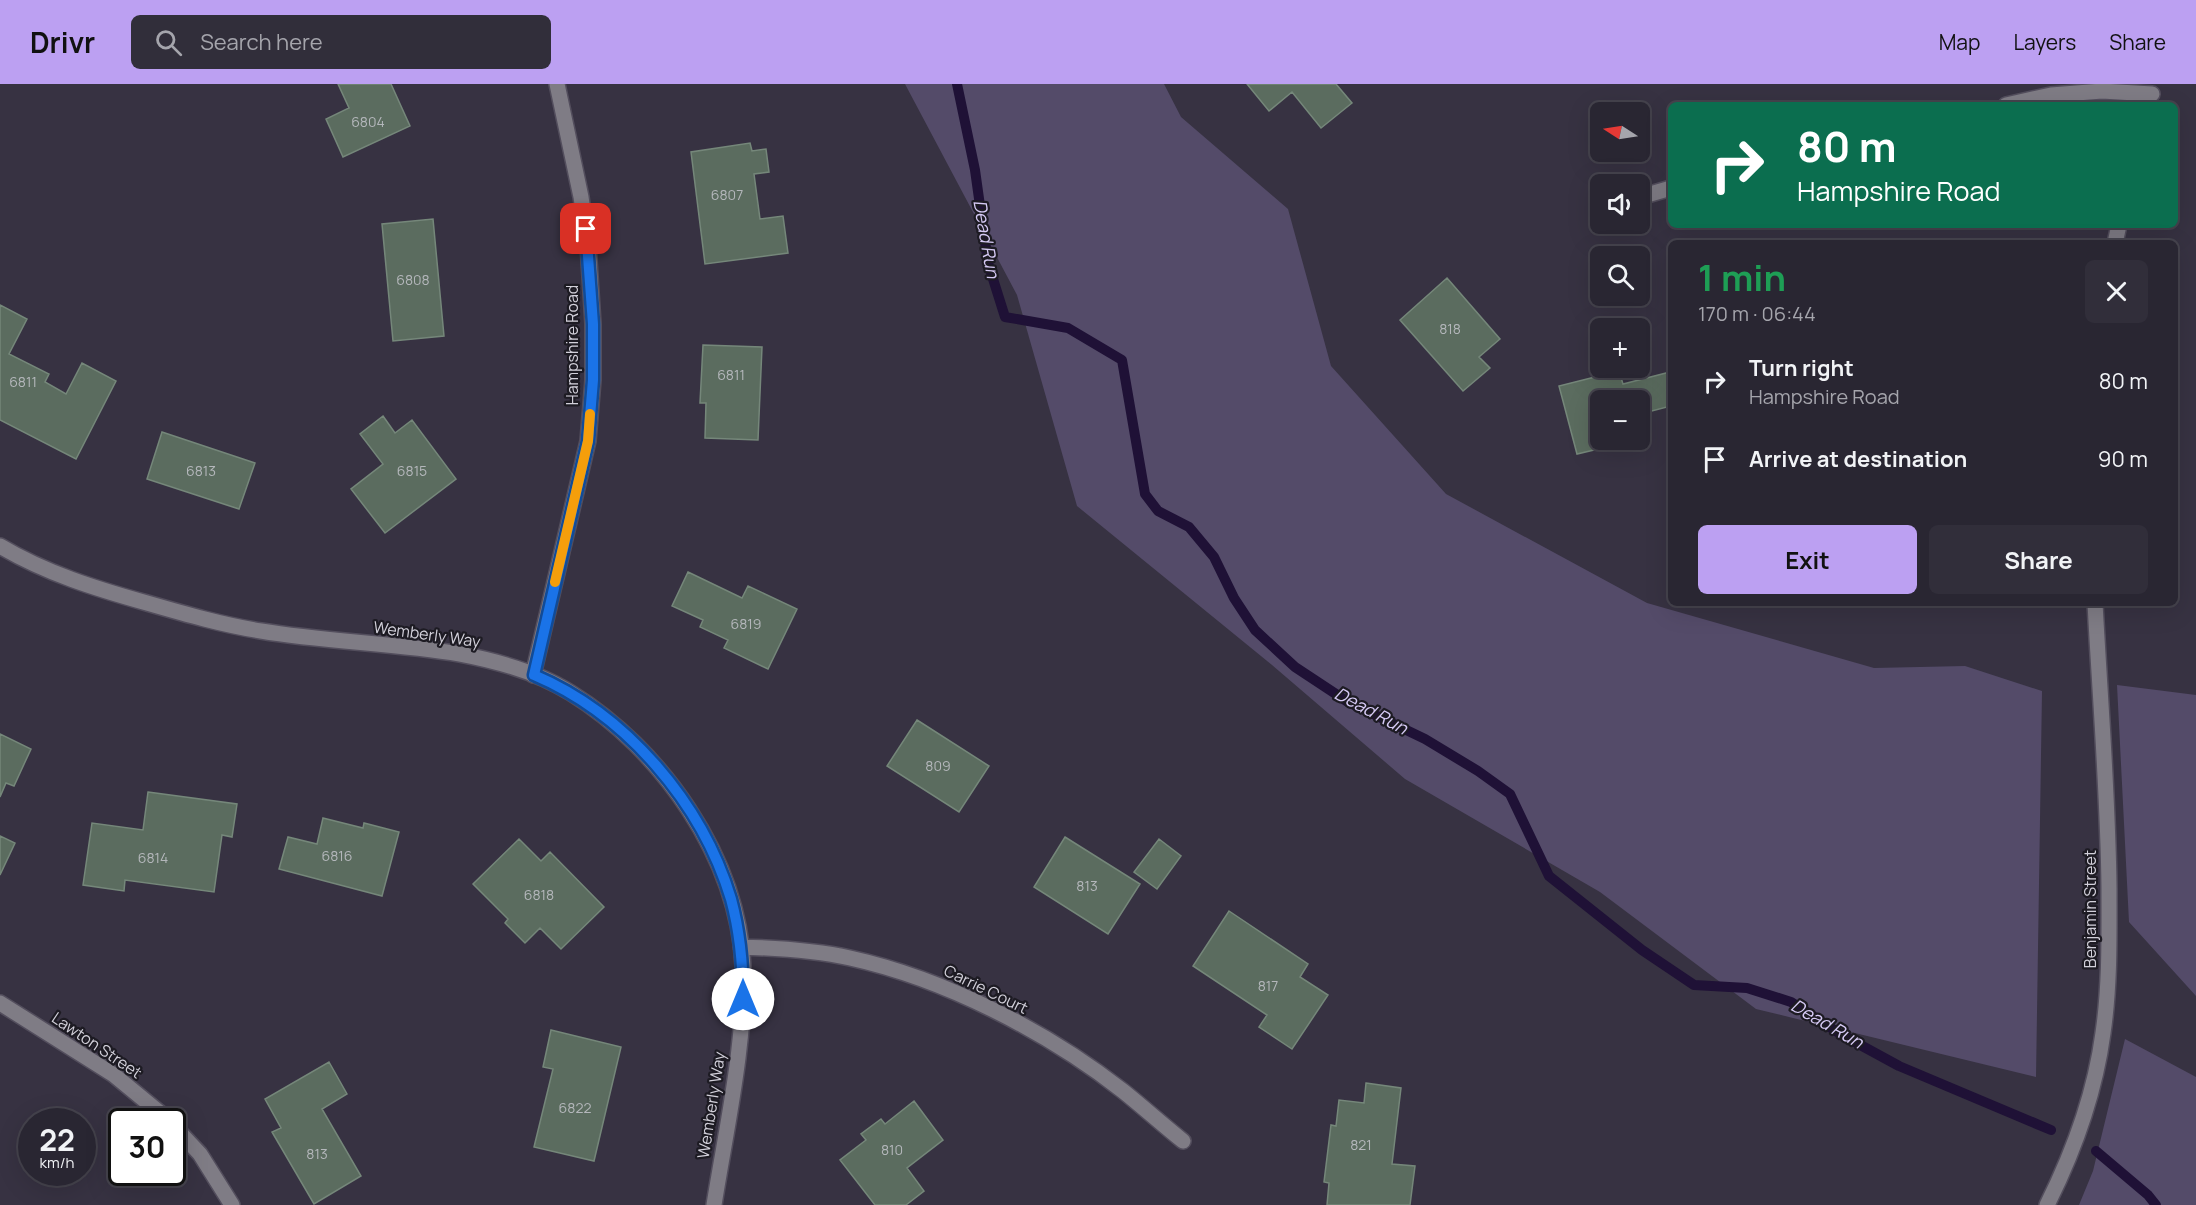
<!DOCTYPE html>
<html lang="en">
<head>
<meta charset="utf-8">
<style>
  :root { --surface:#292632; --page:#312e3a; --text:#f1f3f6; --muted:#a5a5ac; --line:#45434d; --accent:#bca0f2 }
  body { margin:0; font-family:Manrope,sans-serif; background:var(--page); color:var(--text); height:100vh; display:flex; flex-direction:column; font-size:22px; white-space:nowrap }
  * { box-sizing:border-box; margin:0 }
  p { font-size:20px; color:var(--muted) }
  .icon { flex:none; width:33px; height:33px; fill:none; stroke:currentColor; stroke-width:2; stroke-linecap:round; stroke-linejoin:round }
  .map { position:relative; flex:1; overflow:hidden }
  .details { position:absolute; left:1668px; top:156px; width:510px; height:366px; display:flex; flex-direction:column; background:var(--surface); border-radius:9px; box-shadow:0 6px 24px #0002,0 0 0 2px var(--line) }
  .details>* { flex:none }
  .banner { position:absolute; left:1668px; top:18px; width:510px; height:126px; border-radius:9px; box-shadow:0 6px 24px #0002,0 0 0 2px var(--line); background:#0b6e4f; color:#fff; overflow:hidden }
  .needle { width:39px; rotate:282deg }
  .buttons { position:absolute; left:1590px; top:18px; display:grid; gap:12px }
  .buttons a { display:grid; place-items:center; width:60px; height:60px; border-radius:9px; background:var(--surface); box-shadow:0 6px 24px #0002,0 0 0 2px var(--line); font-size:30px }
  .speed { position:absolute; left:18px; top:1024px; display:flex; gap:12px; font-size:30px; font-weight:700; text-align:center }
  .speed>* { display:grid; place-content:center; width:78px; height:78px; border-radius:50%; background:var(--surface); box-shadow:0 6px 24px #0002,0 0 0 2px var(--line); line-height:1 }
  .speed small { font-size:15px; font-weight:400 }
  .speed .limit { border:3px solid #111; border-radius:9px; background:#fff; color:#111 }
  .pin { position:absolute; display:grid; place-items:center; width:51px; height:51px; color:#fff; margin:-26px; border-radius:12px; box-shadow:0 3px 9px #0006 }
  .me { position:absolute; width:66px; margin:-33px; rotate:0deg; stroke-linejoin:round; filter:drop-shadow(0 0 4px #0008) }
  .turn { display:flex; align-items:center; gap:21px; height:126px; padding:0 30px; font-size:27px }
  .turn .icon { width:78px; height:78px; stroke-width:2.5 }
  .turn b { display:block; font-size:42px; line-height:51px }
  .round { display:grid; place-items:center; flex:none; width:63px; height:63px; border-radius:9px; background:var(--page) }
  .headline { display:flex; align-items:center; justify-content:space-between; height:102px; padding:0 30px }
  h1 { font-size:36px; font-weight:700; line-height:45px; color:#1e9e55 }
  .primary-button { display:flex; gap:12px; margin-top:auto; padding:12px 30px }
  .primary-button a { flex:1; height:69px; border-radius:9px; background:var(--accent); color:#111; font-size:24px; font-weight:700; line-height:69px; text-align:center }
  .primary-button a+a { background:var(--page); color:var(--text) }
  ul { padding:0; list-style:none }
  li { display:flex; align-items:center; gap:18px; height:78px; padding:0 30px }
  li div { flex:1 }
  li b { display:block; font-size:22px }
  li em { font-style:normal }
  header { display:flex; align-items:center; gap:36px; box-sizing:border-box; height:84px; padding:0 30px; background:var(--accent); color:#111 }
  header strong { font-size:28px }
  nav { display:flex; gap:33px; margin-inline-start:auto; font-size:21px }
  .search { width:420px; height:54px; background:var(--page); display:flex; align-items:center; gap:15px; box-sizing:border-box; padding:0 21px; border-radius:9px; color:var(--muted); font-size:22px }
  .map>svg:first-child { display:block }
</style>
</head>
<body>
<header>
<strong>Drivr</strong>
<div class="search"><svg class="icon" aria-label="search" viewBox="0 0 24 24"><circle cx="10" cy="10" r="6"/><path d="M15 15l6 6"/></svg>Search here</div>
<nav><a>Map</a><a>Layers</a><a>Share</a></nav>
</header>
<div class="map">
<svg width="2196" height="1121" viewBox="0 0 2196 1121">
  <rect width="100%" height="100%" fill="#373242"/>
  <!-- green -->
  <path fill="#544b69" d="M905 0H1164L1181 33 1288 125 1331 282 1446 410 1647 519 1874 584 1965 582 2042 607 2036 993 1756 925 1600 808 1405 695 1272 581 1077 422 1017 211Z
    M2117 601 2196 611V912L2129 838Z
    M2125 955 2196 993V1121H2079L2093 1087Z"/>
  <g fill="none" stroke-linecap="round" stroke-linejoin="round">
    <!-- stream -->
    <path stroke="#1f1136" stroke-width="10" d="M957 0 975 86 988 179 1005 233 1068 244 1122 276 1145 410 1158 427 1189 443 1214 473 1234 514 1255 546 1295 583 1348 618 1425 655 1478 687 1510 710 1549 792 1642 866 1694 901 1747 904 1791 918 1842 951 1899 982 2051 1046
      M2096 1067 2148 1111 2156 1121"/>
  </g>
  <!-- building -->
  <path fill="#5b6c5f" stroke="#75877a" stroke-width="1.5" d="M338 0H391L410 42 343 73 326 35 349 24Z
    M1247 0H1336L1352 19 1321 44 1292 8 1269 27Z
    M750 59 752 67 766 65 769 88 754 90 760 135 783 132 788 169 705 180 691 68Z
    M433 135 444 252 393 257 382 140Z
    M1447 194 1500 255 1479 273 1490 284 1463 307 1400 236Z
    M0 221 27 235 9 270 49 290 45 298 66 310 82 279 116 297 76 375 0 336Z
    M703 261 762 263 758 356 705 354 706 319H700Z
    M1619 287 1623 300 1670 288 1671 322 1640 330V316H1600V356H1636L1577 370 1559 302Z
    M383 332 395 349 412 336 456 395 385 449 351 405 383 380 360 350Z
    M162 348 255 379 239 425 147 395Z
    M688 488 742 514 748 502 797 525 768 585 724 564 728 556 700 543 703 536 672 522Z
    M917 636 989 682 959 728 887 682Z
    M0 650 31 665 14 702 6 699 0 713Z
    M148 708 237 720 232 753 222 751 214 808 125 796 124 807 83 801 92 739 143 746Z
    M323 734 363 744 364 739 399 748 382 812 279 785 288 753 317 760Z
    M0 752 15 759 0 791Z
    M1065 753 1140 800 1108 850 1034 803Z
    M519 755 541 777 550 768 604 823 561 865 540 844 525 859 505 839 508 835 473 800Z
    M1159 755 1181 772 1157 805 1134 788Z
    M1229 827 1308 880 1300 893 1328 911 1292 965 1259 943 1267 931 1193 882Z
    M551 946 621 963 594 1077 534 1063 553 985 543 983Z
    M329 978 347 1010 322 1025 361 1092 314 1120 272 1048 281 1044 265 1015Z
    M1366 999 1401 1004 1392 1080 1415 1082 1410 1121H1327L1329 1099 1324 1098 1331 1041 1336 1042 1339 1016 1364 1019Z
    M914 1017 943 1056 907 1084 924 1107 906 1121H875L840 1076 866 1056 861 1050 881 1035 885 1040Z"/>
  <g fill="none" stroke-linecap="round" stroke-linejoin="round">
    <!-- minor casing -->
    <g stroke="#534e5d" stroke-width="18">
      <path id="minor" d="M2006 21 2051 11 2102 7 2152 10
        M1640 113 1671 104
        M2115 159 2119 141
        M0 462C45 489 97 505 147 519 185 530 223 541 261 547 327 558 394 559 460 570 497 577 538 588 571 609 661 665 738 773 743 882 746 959 726 1045 714 1121
        M533 591 588 357 593 296V240L588 161 581 113 557 0
        M741 863C777 864 814 866 850 874 945 895 1046 947 1123 1007 1143 1023 1163 1041 1183 1057
        M0 919 114 991 171 1038
        M172 1040 200 1070 232 1121
        M2047 1121C2074 1067 2095 1009 2103 949 2110 901 2109 853 2109 804 2108 709 2100 614 2095 519"/>
    </g>
    <!-- minor -->
    <use href="#minor" stroke="#7f7c85" stroke-width="15"/>
  </g>
  <g fill="none" stroke-linecap="round" stroke-linejoin="round">
    <!-- route casing -->
    <g stroke="#114b97" stroke-width="15">
      <path id="route" d="M586 145 593 240V296L588 357 534 591C626 630 702 719 731 815 740 848 743 881 743 915"/>
    </g>
    <!-- route -->
    <use href="#route" stroke="#1a73e8" stroke-width="10"/>
    <!-- slow -->
    <path stroke="#f59e0b" stroke-width="10" d="M555 498 588 357 590 330"/>
  </g>
  <g text-anchor="middle" stroke-width="4.5" stroke-linejoin="round" paint-order="stroke">
    <!-- number labels -->
    <g font-size="14" fill="#b4b7bb">
      <text x="368" y="43">6804</text>
      <text x="727" y="116">6807</text>
      <text x="413" y="201">6808</text>
      <text x="1450" y="250">818</text>
      <text x="731" y="296">6811</text>
      <text x="23" y="303">6811</text>
      <text x="201" y="392">6813</text>
      <text x="412" y="392">6815</text>
      <text x="746" y="545">6819</text>
      <text x="938" y="687">809</text>
      <text x="337" y="777">6816</text>
      <text x="153" y="779">6814</text>
      <text x="1087" y="807">813</text>
      <text x="539" y="816">6818</text>
      <text x="1268" y="907">817</text>
      <text x="575" y="1029">6822</text>
      <text x="1361" y="1066">821</text>
      <text x="892" y="1071">810</text>
      <text x="317" y="1075">813</text>
    </g>
    <!-- street labels -->
    <g font-size="16" fill="#d2d0da" stroke="#1d1b23">
      <text transform="translate(572 261) rotate(-90)" y="6">Hampshire Road</text>
      <text transform="translate(427 550) rotate(8)" y="6">Wemberly Way</text>
      <text transform="translate(2090 825) rotate(-90)" y="6">Benjamin Street</text>
      <text transform="translate(986 905) rotate(26)" y="6">Carrie Court</text>
      <text transform="translate(97 961) rotate(34)" y="6">Lawton Street</text>
      <text transform="translate(711 1021) rotate(-81)" y="6">Wemberly Way</text>
    </g>
    <!-- water labels -->
    <g font-size="18" font-style="italic" fill="#d6caf5" stroke="#1d1b23">
      <text transform="translate(986 155) rotate(80)" y="6">Dead Run</text>
      <text transform="translate(1371 627) rotate(28)" y="6">Dead Run</text>
      <text transform="translate(1827 940) rotate(30)" y="6">Dead Run</text>
    </g>
  </g>
</svg>
<div class="buttons">
<a><svg class="needle" viewBox="-14 -14 28 28"><path d="M0-13l5 13h-10z" fill="#e53935"/><path d="M0 13l5-13h-10z" fill="#a5a5ac"/></svg></a>
<a><svg class="icon" aria-label="sound" viewBox="0 0 24 24"><path d="M4 9h4l5-4v14l-5-4H4zM17 9q2 3 0 6"/></svg></a>
<a><svg class="icon" aria-label="search" viewBox="0 0 24 24"><circle cx="10" cy="10" r="6"/><path d="M15 15l6 6"/></svg></a>
<a>+</a>
<a>−</a>
</div>
<div class="speed"><div>22<small>km/h</small></div><div class="limit">30</div></div>
<div class="pin" style="left:586px;top:145px;background:#d93025"><svg class="icon" aria-label="arrive" viewBox="0 0 24 24"><path d="M6 21V4h12l-3 4 3 4H6"/></svg></div>
<svg class="me" style="left:743px;top:915px" viewBox="-20 -20 40 40"><circle r="19" fill="#fff"/><path d="M0-13L10 11 0 6-10 11z" fill="#1a73e8"/></svg>
<div class="banner">
<div class="turn"><svg class="icon" aria-label="right" viewBox="0 0 24 24"><path d="M7 20v-9h11M14 6l5 5-5 5"/></svg><div><b>80 m</b>Hampshire Road</div></div>
</div>
<section class="details">
<div class="headline"><div><h1>1 min</h1><p>170 m · 06:44</p></div><a class="round"><svg class="icon" aria-label="close" viewBox="0 0 24 24"><path d="M6 6l12 12M18 6L6 18"/></svg></a></div>
<ul>
<li><svg class="icon" aria-label="right" viewBox="0 0 24 24"><path d="M7 20v-9h11M14 6l5 5-5 5"/></svg><div><b>Turn right</b><p>Hampshire Road</p></div><em>80 m</em></li>
<li><svg class="icon" aria-label="arrive" viewBox="0 0 24 24"><path d="M6 21V4h12l-3 4 3 4H6"/></svg><div><b>Arrive at destination</b></div><em>90 m</em></li>
</ul>
<div class="primary-button"><a>Exit</a><a>Share</a></div>
</section>
</div>
</body>
</html>
